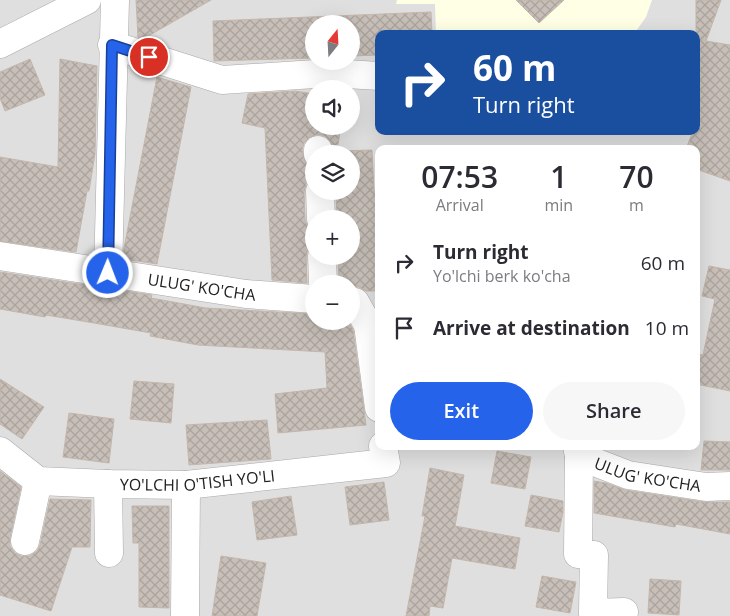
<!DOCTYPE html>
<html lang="en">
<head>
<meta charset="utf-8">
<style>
  :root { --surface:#fff; --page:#f7f7f7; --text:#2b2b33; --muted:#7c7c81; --accent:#2563eb }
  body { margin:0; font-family:"Open Sans",sans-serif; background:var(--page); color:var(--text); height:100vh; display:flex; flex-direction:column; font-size:19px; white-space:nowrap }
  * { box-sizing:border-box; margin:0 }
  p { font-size:16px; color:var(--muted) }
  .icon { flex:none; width:28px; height:28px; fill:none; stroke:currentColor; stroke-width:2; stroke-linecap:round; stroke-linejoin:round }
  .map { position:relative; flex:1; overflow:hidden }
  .side { position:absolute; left:375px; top:145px; width:325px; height:305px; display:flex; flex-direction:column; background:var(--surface); border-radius:10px; box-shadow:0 5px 20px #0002 }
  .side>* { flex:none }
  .top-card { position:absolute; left:375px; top:30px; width:325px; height:105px; border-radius:10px; box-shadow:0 5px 20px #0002; background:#1a4fa0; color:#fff; overflow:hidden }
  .needle { width:32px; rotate:18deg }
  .controls { position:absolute; left:305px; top:15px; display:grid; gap:10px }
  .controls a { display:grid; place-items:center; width:55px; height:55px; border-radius:50%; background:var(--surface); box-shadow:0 5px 20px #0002; font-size:25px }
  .pin { position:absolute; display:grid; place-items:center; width:42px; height:42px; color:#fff; margin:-21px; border:2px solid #fff; border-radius:50%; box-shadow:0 1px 5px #0007 }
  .me { position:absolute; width:55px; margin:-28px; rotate:1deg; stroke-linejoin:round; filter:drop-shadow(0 0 4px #0008) }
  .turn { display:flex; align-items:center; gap:18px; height:105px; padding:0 15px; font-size:22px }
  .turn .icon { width:65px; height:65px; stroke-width:2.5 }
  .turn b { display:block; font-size:35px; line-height:42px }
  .eta { display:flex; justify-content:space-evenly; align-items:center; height:85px; text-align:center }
  .eta b { font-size:30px; font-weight:600; line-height:35px }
  .cta { display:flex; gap:10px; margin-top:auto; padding:10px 15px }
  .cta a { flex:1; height:58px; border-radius:30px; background:var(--accent); color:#fff; font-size:20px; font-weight:600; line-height:58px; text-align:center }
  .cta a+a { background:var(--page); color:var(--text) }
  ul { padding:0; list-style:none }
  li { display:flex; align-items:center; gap:15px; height:65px; padding:0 15px }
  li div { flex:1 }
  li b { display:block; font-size:19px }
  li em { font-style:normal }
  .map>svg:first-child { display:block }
</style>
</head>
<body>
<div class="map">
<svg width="730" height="616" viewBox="0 0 730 616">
  <defs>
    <pattern id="building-cross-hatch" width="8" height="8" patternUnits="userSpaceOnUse" patternTransform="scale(1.25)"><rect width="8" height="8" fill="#c7bfb8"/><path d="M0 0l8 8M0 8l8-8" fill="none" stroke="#aba49e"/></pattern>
  </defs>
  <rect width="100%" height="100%" fill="#f2efe9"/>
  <!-- residential -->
  <path fill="#e0dfdf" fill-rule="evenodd" d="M0 0H730V616H0ZM314 24H351V61H314ZM379 34H696V131H379ZM314 89H351V126H314ZM379 149H696V446H379ZM314 154H351V191H314ZM314 219H351V256H314ZM314 284H351V321H314Z"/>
  <!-- education -->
  <path fill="#ffffe5" d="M397 0H652L646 17 634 34H436L435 4H396Z"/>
  <!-- building -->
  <path fill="url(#building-cross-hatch)" stroke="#c4b6ab" d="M136 0H211L143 39 138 37Z
    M516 0H564L539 23Z
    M696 0H721L706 41 730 45V181L696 169V149H686L693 131H696V121L700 111 696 110Z
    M431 12 432 34H379V55L351 56V24H314V58L214 61 213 21Z
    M30 59 45 95 5 111 0 98V72Z
    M60 59 97 66 95 154 89 191H87L76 252 0 241V157L58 167Z
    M157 77 191 87 157 264 124 259V248Z
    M295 91 314 94V126H341L337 151 372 150 374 191H378L379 291H366L359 287 351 286V284H339L338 256H351V219H337L336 191H351V154H334L331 142 325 136 318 134 310 137 304 143 302 150 305 162 314 169V177L306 183 304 192 305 220 308 228 314 233V243L308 248 306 256 307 283 272 280 265 128 242 123 248 94Z
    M709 266 730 270V391L696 384V354L703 355 715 299 702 296Z
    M0 272 152 295 151 298 206 308 314 314V321H348L353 330 366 425 278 433 275 394 327 388 325 352 198 345 150 336 151 333 94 323 46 315 45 317 0 309Z
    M0 379 44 407 22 439 0 424Z
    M134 381 174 384 171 423 130 419Z
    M69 413 114 419 109 463 63 457Z
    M267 420 271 459 189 465 186 425Z
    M704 441 730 442V470H701Z
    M497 451 531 457 525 489 491 483Z
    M430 468 464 475 455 526 520 538 515 569 452 558 443 608 430 606 429 616H406L425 516H422Z
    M0 471 21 487 10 538V546L15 553 21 556H30L37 551 40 545 50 499 91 500 90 547H72L51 611 0 595Z
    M594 481 606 483 625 490 704 502H730V534L676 524 675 527 594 513Z
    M384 482 389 520 350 525 345 487Z
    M531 495 563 501V512L559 532 525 526Z
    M291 496 297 535 257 540 252 502Z
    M132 506H169V608L139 607V543H133Z
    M221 556 266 563 257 616H212Z
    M542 576 576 582 570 613 536 607Z
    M650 579 681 581 679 615 648 613Z"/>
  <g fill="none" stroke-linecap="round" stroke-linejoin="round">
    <!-- minor casing -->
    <g stroke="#a9a9a9" stroke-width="29">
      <g id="minor">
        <path d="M0 44 87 0"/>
        <path d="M112 45 222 80 330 73 379 76"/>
        <path d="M318 150V154"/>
        <path d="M320 191 321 219"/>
        <path id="s1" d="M0 256 246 294 314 299"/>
        <path d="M322 256 323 284"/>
        <path d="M108 273 115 0"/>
        <path d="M351 301 355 302 368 325 379 334"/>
        <path d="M368 325 379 408"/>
        <path id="s2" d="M577 446 579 456 628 475 706 487 730 486"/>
        <path id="s3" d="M0 451 38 481 108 484 186 485 386 463 383 446"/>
        <path d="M579 456 578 554 594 555 593 613 624 612"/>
        <path d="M108 484 109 553"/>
        <path d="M25 541 38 481"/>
        <path d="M185 616 186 485"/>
      </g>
    </g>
    <!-- minor -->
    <use href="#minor" stroke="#fff" stroke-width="28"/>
  </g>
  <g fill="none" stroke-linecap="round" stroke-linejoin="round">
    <!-- route casing -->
    <g stroke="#184099" stroke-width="12">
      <path id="route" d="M108 273 112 45 149 57"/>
    </g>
    <!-- route -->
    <use href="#route" stroke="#2563eb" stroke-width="9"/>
  </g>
  <g text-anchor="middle" stroke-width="4" stroke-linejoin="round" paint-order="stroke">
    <!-- street labels -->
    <g font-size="16" fill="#222" stroke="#fff">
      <text dy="6" stroke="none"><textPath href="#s1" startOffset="204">ULUG' KO'CHA</textPath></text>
      <text dy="6" stroke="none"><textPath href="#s2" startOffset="82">ULUG' KO'CHA</textPath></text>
      <text dy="6" stroke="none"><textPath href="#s3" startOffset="208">YO'LCHI O'TISH YO'LI</textPath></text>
    </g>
  </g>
</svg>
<div class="controls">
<a><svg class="needle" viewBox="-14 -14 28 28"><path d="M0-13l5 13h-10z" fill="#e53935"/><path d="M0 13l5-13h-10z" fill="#7c7c81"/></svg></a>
<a><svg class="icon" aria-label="sound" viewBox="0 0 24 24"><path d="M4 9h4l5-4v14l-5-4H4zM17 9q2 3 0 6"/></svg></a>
<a><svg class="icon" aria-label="layers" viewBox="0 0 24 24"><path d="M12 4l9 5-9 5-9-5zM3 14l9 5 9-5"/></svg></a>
<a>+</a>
<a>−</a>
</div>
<div class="pin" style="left:149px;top:57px;background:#d93025"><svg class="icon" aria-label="arrive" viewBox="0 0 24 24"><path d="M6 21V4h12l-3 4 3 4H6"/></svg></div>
<svg class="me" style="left:108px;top:273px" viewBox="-20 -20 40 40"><circle r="17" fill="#2563eb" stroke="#fff" stroke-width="3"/><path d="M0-11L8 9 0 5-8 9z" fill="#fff"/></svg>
<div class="top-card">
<div class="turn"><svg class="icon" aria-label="right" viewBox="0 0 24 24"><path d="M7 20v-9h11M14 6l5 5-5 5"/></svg><div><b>60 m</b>Turn right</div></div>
</div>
<section class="side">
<div class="eta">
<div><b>07:53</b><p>Arrival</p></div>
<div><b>1</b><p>min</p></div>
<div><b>70</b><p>m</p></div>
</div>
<ul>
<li><svg class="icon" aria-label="right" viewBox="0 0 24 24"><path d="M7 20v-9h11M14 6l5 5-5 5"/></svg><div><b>Turn right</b><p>Yo'lchi berk ko'cha</p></div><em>60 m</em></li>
<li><svg class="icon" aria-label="arrive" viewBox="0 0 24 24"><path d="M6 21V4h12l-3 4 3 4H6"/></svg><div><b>Arrive at destination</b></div><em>10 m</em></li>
</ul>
<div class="cta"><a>Exit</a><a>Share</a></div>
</section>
</div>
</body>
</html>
